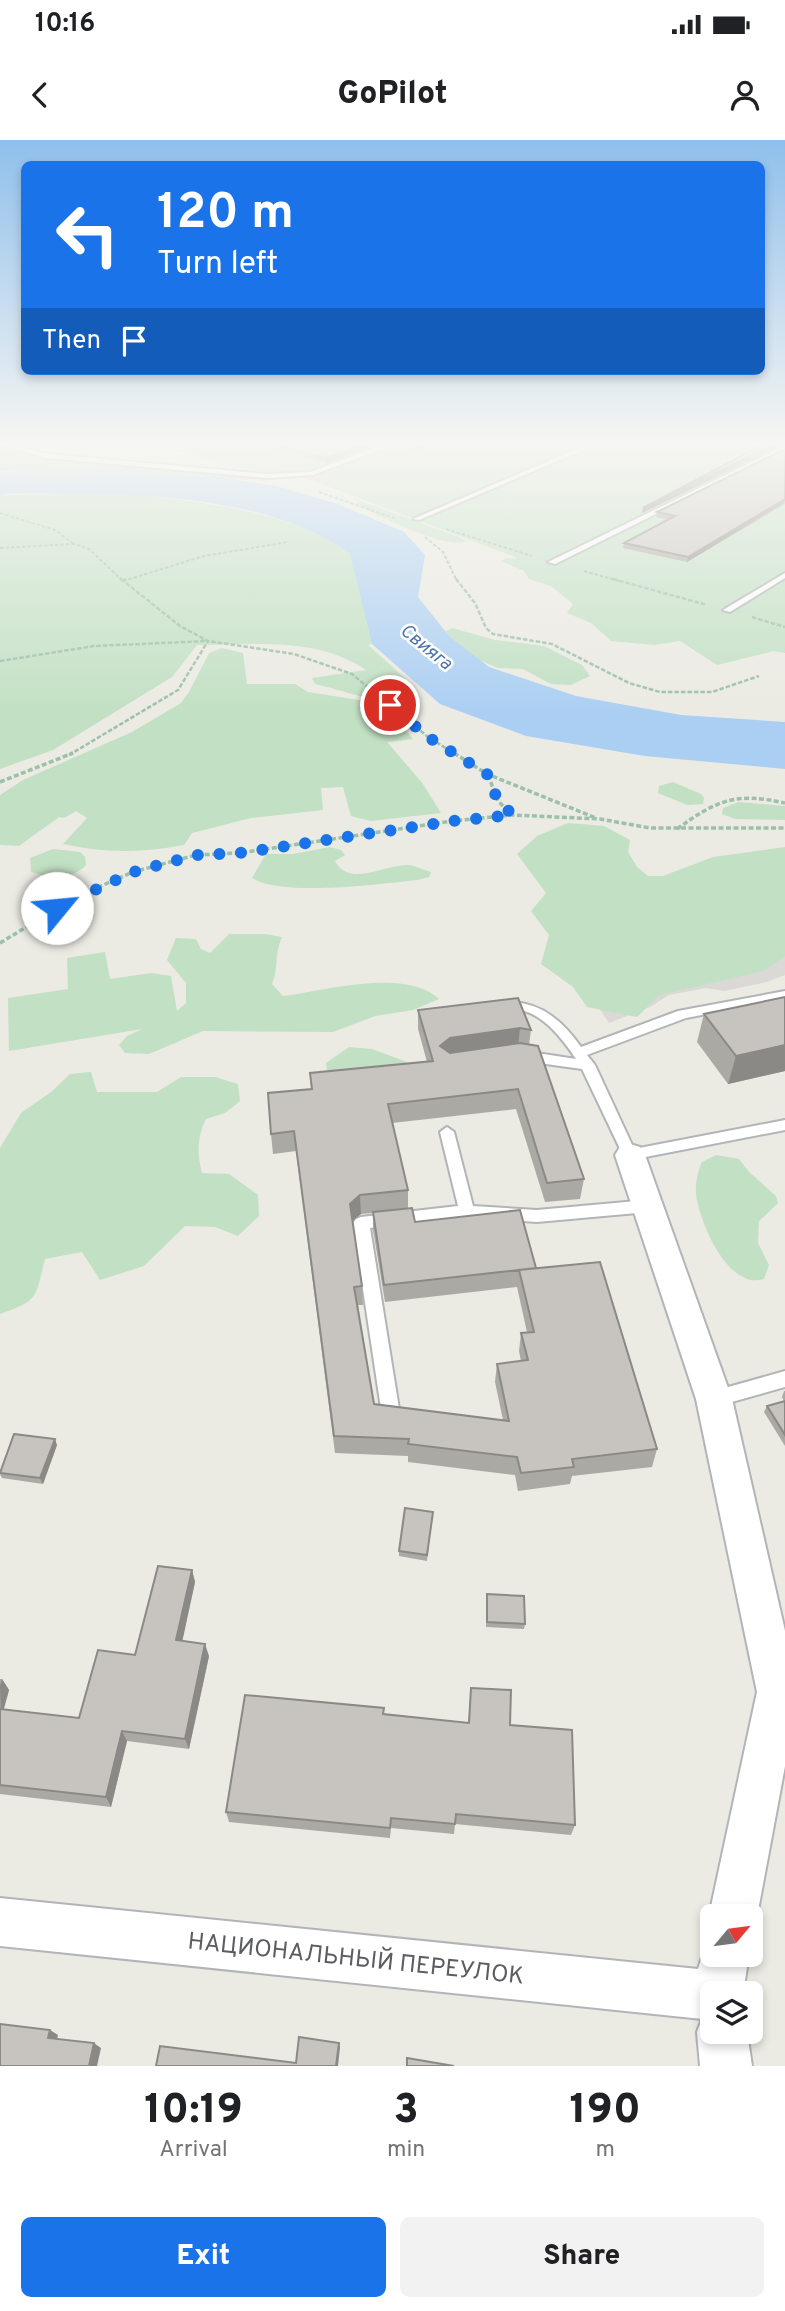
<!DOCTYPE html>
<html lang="en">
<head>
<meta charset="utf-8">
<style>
  :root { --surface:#fff; --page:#f2f2f2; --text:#202124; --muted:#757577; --accent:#1a73e8 }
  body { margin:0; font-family:Overpass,sans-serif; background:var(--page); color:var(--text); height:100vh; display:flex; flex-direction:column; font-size:26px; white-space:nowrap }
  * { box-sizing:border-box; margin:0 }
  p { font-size:23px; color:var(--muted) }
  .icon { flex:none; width:38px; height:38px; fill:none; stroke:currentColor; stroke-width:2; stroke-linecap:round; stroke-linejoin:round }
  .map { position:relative; height:1926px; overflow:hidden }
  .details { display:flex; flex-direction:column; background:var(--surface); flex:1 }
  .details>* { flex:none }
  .guide { position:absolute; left:21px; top:21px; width:744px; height:214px; border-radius:10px; box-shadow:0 4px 10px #0003; background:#1a73e8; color:#fff; overflow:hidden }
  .needle { width:46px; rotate:61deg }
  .buttons { position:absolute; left:700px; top:1764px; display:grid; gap:14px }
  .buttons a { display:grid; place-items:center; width:63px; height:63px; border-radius:10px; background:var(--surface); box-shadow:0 4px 10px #0003; font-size:35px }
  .pin { position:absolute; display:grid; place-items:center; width:60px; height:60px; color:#fff; margin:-30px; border:4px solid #fff; border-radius:50%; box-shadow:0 2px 7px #0007 }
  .me { position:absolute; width:77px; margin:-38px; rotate:62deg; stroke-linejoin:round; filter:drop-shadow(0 0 5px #0008) }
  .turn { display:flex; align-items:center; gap:24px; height:147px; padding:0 21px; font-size:32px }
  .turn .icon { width:91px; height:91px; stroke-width:2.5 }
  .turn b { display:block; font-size:49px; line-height:60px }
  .then { display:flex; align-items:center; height:66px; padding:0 21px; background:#0003; gap:14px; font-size:26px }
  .eta { display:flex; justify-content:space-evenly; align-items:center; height:119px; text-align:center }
  .eta b { font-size:42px; font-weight:800; line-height:49px }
  .primary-button { display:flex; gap:14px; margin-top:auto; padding:14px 21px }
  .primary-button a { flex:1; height:80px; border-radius:10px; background:var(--accent); color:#fff; font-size:28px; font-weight:800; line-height:80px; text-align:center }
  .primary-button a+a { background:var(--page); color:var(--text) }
  .status { display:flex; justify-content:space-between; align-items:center; height:49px; padding:0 35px; background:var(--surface); direction:ltr }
  .status svg { height:19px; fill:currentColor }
  header { display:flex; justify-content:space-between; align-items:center; height:91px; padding:0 21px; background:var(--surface); font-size:32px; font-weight:800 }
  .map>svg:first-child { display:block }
</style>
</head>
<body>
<div class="status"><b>10:16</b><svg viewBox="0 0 49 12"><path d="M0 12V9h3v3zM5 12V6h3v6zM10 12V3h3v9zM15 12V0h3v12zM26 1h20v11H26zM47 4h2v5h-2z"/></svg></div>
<header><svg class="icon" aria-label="back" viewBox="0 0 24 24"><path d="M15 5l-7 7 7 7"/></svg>GoPilot<svg class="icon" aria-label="person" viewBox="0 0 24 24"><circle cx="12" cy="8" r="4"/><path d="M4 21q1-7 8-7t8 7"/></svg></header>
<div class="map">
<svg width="785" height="1926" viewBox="0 0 785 1926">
  <rect width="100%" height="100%" fill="#ebeae3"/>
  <!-- industrial -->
  <path fill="#dad9d5" d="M785 815V835L767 842 724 851 706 848 669 855 650 867 609 883 599 868Z"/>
  <!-- green -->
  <path fill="#c2e0c4" d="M151 302H785V513L774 511 717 525 680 501 654 505 611 501 591 483 567 473 573 464 551 446 529 439 524 431 501 421 507 418 517 419 515 417 309 339 227 325Z
    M0 306 38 317 269 338 263 341 102 330 0 331Z
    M123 353C201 363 285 368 351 414L372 504 368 505 416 548C370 567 360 554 315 544L312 538 366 530C317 496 254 505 197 505L172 537 53 610 0 629V355Z
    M360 361 459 397 466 401C448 411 375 374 354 364Z
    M452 488 495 500 544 506 582 525 590 536 571 545 551 544 523 529 498 528 467 515 442 493Z
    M222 508 243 513 247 544H295L308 552 372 562 399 583 413 599 387 602 423 644 441 673 371 681 351 676 343 647 321 648 323 670 251 678 192 693 184 705C142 713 105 713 63 704L87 678 76 671 64 678 59 677 19 706 0 705V655L23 640 132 592 181 563 189 552 209 513Z
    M673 642 701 654 704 658 703 664 687 665 658 653 659 646Z
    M739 662 785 666V680L735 679 722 674 723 668Z
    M568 683 604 686 630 700 628 712 637 727 648 736H663L713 717 785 707V816L763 831 659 855 637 877 587 867 573 847 541 824 549 795 531 771 546 753 517 714 537 696Z
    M330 707 341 710 345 715 335 721C350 749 386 723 409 725 416 726 424 730 431 732L429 737 417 740C379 744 283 757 252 738L266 714H293Z
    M53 709 80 712 85 717 86 725C73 740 47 738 31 732L30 718Z
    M229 794H265L282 797C274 815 279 827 272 844L283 856C323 851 405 827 439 859L413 870 375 876 333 892 203 891 149 914 125 913 119 905 127 896 142 889 9 911 8 858 68 849 67 818 105 812 110 839 151 833 171 836 177 871 186 863V843L167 820 176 798 196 799 201 809 210 813Z
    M349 907 372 909 407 922 409 932 342 935 327 931 326 923Z
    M91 932 97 952H157L181 937H215L238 944 240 961 225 973 206 979C197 997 197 1014 202 1033L229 1034 258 1055 259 1076 238 1096 215 1087 185 1086 144 1126 100 1140 82 1112 45 1119C35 1158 40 1160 0 1174V1008L21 973 51 952 70 934Z
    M716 1015 739 1019 749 1032 776 1056 778 1063 759 1081 758 1103 769 1125 764 1139C728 1151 699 1081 696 1054 695 1044 698 1030 702 1022Z"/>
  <!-- water -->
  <path fill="#abcff3" d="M103 330 217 337 276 346 338 364 404 392 425 415 418 457 450 497 489 527 576 556 681 575 785 582V629L645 616 526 596 440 564 372 504 350 414C274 359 151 353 59 354 40 354 19 352 0 355V332Z"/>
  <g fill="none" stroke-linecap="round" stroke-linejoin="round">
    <!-- service casing -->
    <g stroke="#b3b4b8" stroke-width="4">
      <path id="service" d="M0 302 48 314 268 334 310 332 391 302H401L313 335 268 338 48 318 0 305Z
        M191 302H201L180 310 177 308Z
        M593 302H602L419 380 413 379Z
        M785 306V310L555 424 548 422Z
        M785 433V438L730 472 723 470Z
        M785 851V859L686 878 587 915 595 925 634 1009 785 980V990L630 1020 625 1019 623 1015 582 929 524 921 517 916 524 911 576 919C563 900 546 877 524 871 514 868 505 872 498 865 503 860 506 861 513 862 544 864 564 883 581 907L678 871Z
        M447 987 454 992 473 1066 537 1070 648 1060 653 1062 656 1066 653 1070 648 1072 537 1082 467 1077 370 1088 400 1275 397 1281 391 1283 385 1281 382 1275 353 1083 356 1079 361 1077 458 1066 440 992Z
        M785 1231V1247L714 1267 708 1264 705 1259 708 1254 714 1251Z"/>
    </g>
    <!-- minor casing -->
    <g stroke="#b3b4b8" stroke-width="4">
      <path id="minor" d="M630 1004 640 1007 645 1015 732 1259 785 1491V1626L757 1776 751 1790V1776H712V1783L709 1776 757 1552 696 1259 615 1015 620 1007Z
        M0 1758 698 1829 708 1798 712 1796V1815H749L743 1853H712V1892H747L752 1926H700L697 1892 702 1879 0 1806Z"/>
    </g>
    <!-- path-far2 -->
    <path stroke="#9cc0a8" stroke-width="2" stroke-dasharray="3.5 2" stroke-linecap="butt" d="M319 352 397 379
      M0 373 55 390 74 404
      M446 389 532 416
      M425 397 443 412 457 441
      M0 408 75 404 89 409 123 441
      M584 431 619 441
      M123 441 204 416 288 402"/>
    <!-- path-far1 -->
    <path stroke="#9cc0a8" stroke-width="2.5" stroke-dasharray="4.5 2" stroke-linecap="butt" d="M121 439 180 486 208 501 294 514 352 534 428 597 457 615
      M456 439 475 463 486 488 493 494 552 504 629 543 660 552H712L759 536
      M613 439 707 465
      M122 441 127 439
      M752 477 785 487
      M0 521 94 506 207 501
      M69 615 178 550 208 501"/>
    <!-- path -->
    <path stroke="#9cc0a8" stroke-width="3.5" stroke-dasharray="5 2.5" stroke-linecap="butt" d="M454 613 487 634 596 678
      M488 635 498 661 512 675
      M0 642 73 613
      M677 689C717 660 735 652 785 663
      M0 803 76 757 133 732 196 715 240 713 452 681 513 675 600 679 650 688H785"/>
    <!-- service -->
    <use href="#service" fill="#fff" fill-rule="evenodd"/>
    <!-- minor -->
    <use href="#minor" fill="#fff" fill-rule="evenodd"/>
  </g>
  <!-- wall -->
  <path fill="#aba9a4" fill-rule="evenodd" d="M383 302 327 323 275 310V305Z
    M398 302H437L415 311 398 306Z
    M744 302H785V304H784L642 373 643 368 759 306Z
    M785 309V364L687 422 623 408 624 403 668 380 656 377 657 372Z
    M785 857V931L728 944 697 902 704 874Z
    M418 870 531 890 529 905 584 1039 580 1059 545 1062 516 969 392 983 408 1050V1068L415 1082 536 1128 657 1309 652 1327 572 1336 570 1344 518 1351 515 1335 408 1322V1316L335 1313 296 1011 273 1014 271 994 311 949 310 933 427 922 418 889ZM373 1073V1090L385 1162 517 1147 527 1192 521 1193 519 1211 521 1221 497 1224 495 1242 503 1280 374 1264 358 1165H363L362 1146 352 1082 361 1074Z
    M784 1251H785V1306L764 1272 767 1266 784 1261 782 1257Z
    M57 1305 43 1344 2 1338 0 1334V1331Z
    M433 1372 427 1421 399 1416V1411Z
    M192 1430 195 1442 182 1501 209 1516 189 1609 127 1601 111 1667 0 1654V1539H2L9 1550 4 1569 79 1578 135 1515Z
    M487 1454 525 1484 524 1489 486 1487Z
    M471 1548 510 1585 575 1685 571 1695 455 1684 454 1694 391 1688 390 1698 229 1682 226 1672 384 1574 468 1583Z"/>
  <!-- shaded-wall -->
  <path fill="#8b8986" d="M370 302H383L327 323V318Z
    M425 302H437L415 311V306Z
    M778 302H784V304L642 373 643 368Z
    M785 359 784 363 687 422 688 417Z
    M520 888 518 907 449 917 440 906 450 898Z
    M785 905V931L728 944 736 916Z
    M360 1055 361 1074 350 1083V1064Z
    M55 1299 57 1305 43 1344 40 1338Z
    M192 1430 195 1442 180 1512 176 1500Z
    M205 1504 209 1516 189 1609 185 1599Z
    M2 1539 9 1550 1 1578 0 1546Z
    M122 1591 127 1601 111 1667 106 1657Z
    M50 1890 58 1895 56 1903 48 1898Z
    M94 1903 101 1908 97 1926H89Z
    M339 1903 340 1907 338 1926H336Z"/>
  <!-- building -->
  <path fill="#c7c4bf" stroke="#8b8986" stroke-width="2" d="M282 302H370L327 318 275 305Z
    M402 302H425L415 306Z
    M765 302H778L643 368 766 303Z
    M785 309V359L688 417 624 403 675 376 657 372Z
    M785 857V905L736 916 704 874Z
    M518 858 531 890 520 888 450 898 440 906 450 913 520 903 538 906 584 1039 547 1043 518 949 388 964 408 1050 360 1055 350 1064 362 1146 354 1147 374 1264 509 1281 497 1224 528 1220 521 1193 534 1192 519 1130 600 1122 657 1309 572 1319 574 1327 521 1333 517 1317 408 1304 409 1299 334 1296 294 991 271 994 268 953 312 949 310 933 433 921 418 870Z
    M412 1068 415 1082 520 1070 536 1128 384 1145 373 1072Z
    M785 1261V1295L767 1266Z
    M14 1294 55 1299 40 1338 0 1333Z
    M405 1368 433 1372 427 1415 399 1411Z
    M158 1426 192 1430 176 1500 205 1504 185 1599 122 1591 106 1657 0 1645V1569L79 1578 98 1510 135 1515Z
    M487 1454 524 1456 525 1484 487 1482Z
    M471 1548 511 1550 510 1585 572 1590 575 1685 456 1674 455 1684 391 1678 390 1688 226 1672 245 1555 384 1568 383 1574 469 1583Z
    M0 1884 50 1890 48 1898 94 1903 89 1926H0Z
    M299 1897 339 1903 336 1926H156L160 1906 296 1923Z
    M407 1918 454 1926H407Z"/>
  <!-- sky -->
  <linearGradient id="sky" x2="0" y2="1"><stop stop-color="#8fbfec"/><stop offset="0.53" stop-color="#f6f6f2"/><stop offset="1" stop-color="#f6f6f2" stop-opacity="0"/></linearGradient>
  <rect width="785" height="572" fill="url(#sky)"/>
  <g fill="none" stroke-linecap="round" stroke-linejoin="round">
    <!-- route -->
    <path stroke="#1a73e8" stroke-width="12" stroke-dasharray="0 21.6" d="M57 768 133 732 196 715 240 713 453 681 513 675 498 661 487 634 428 597 390 565"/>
  </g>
  <g text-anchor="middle" stroke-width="5" stroke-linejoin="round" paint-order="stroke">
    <!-- far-water labels -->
    <g font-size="19" font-style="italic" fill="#4e76ab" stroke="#fff">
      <text transform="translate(427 506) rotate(39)" y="7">Свияга</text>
    </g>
    <!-- near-street labels -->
    <g font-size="24" fill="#5b5d61" stroke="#fff">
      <text transform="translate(356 1818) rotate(6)" y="8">НАЦИОНАЛЬНЫЙ ПЕРЕУЛОК</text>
    </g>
  </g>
</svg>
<div class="buttons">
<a><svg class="needle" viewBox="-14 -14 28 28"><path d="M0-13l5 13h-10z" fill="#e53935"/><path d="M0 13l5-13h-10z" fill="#757577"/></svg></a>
<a><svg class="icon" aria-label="layers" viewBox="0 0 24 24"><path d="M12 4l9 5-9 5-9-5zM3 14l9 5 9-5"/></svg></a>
</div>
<div class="pin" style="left:390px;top:565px;background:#d93025"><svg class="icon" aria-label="arrive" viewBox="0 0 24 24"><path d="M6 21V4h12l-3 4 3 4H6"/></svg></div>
<svg class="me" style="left:57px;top:768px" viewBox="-20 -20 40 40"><circle r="19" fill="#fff"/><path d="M0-13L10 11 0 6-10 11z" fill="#1a73e8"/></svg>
<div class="guide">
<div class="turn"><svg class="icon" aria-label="left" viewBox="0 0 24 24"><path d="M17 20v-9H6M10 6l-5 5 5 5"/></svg><div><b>120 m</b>Turn left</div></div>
<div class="then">Then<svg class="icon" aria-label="arrive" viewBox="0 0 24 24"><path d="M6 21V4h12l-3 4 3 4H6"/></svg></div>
</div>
</div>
<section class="details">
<div class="eta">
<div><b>10:19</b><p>Arrival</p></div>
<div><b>3</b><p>min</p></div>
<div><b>190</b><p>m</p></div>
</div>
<div class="primary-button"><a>Exit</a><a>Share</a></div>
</section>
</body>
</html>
